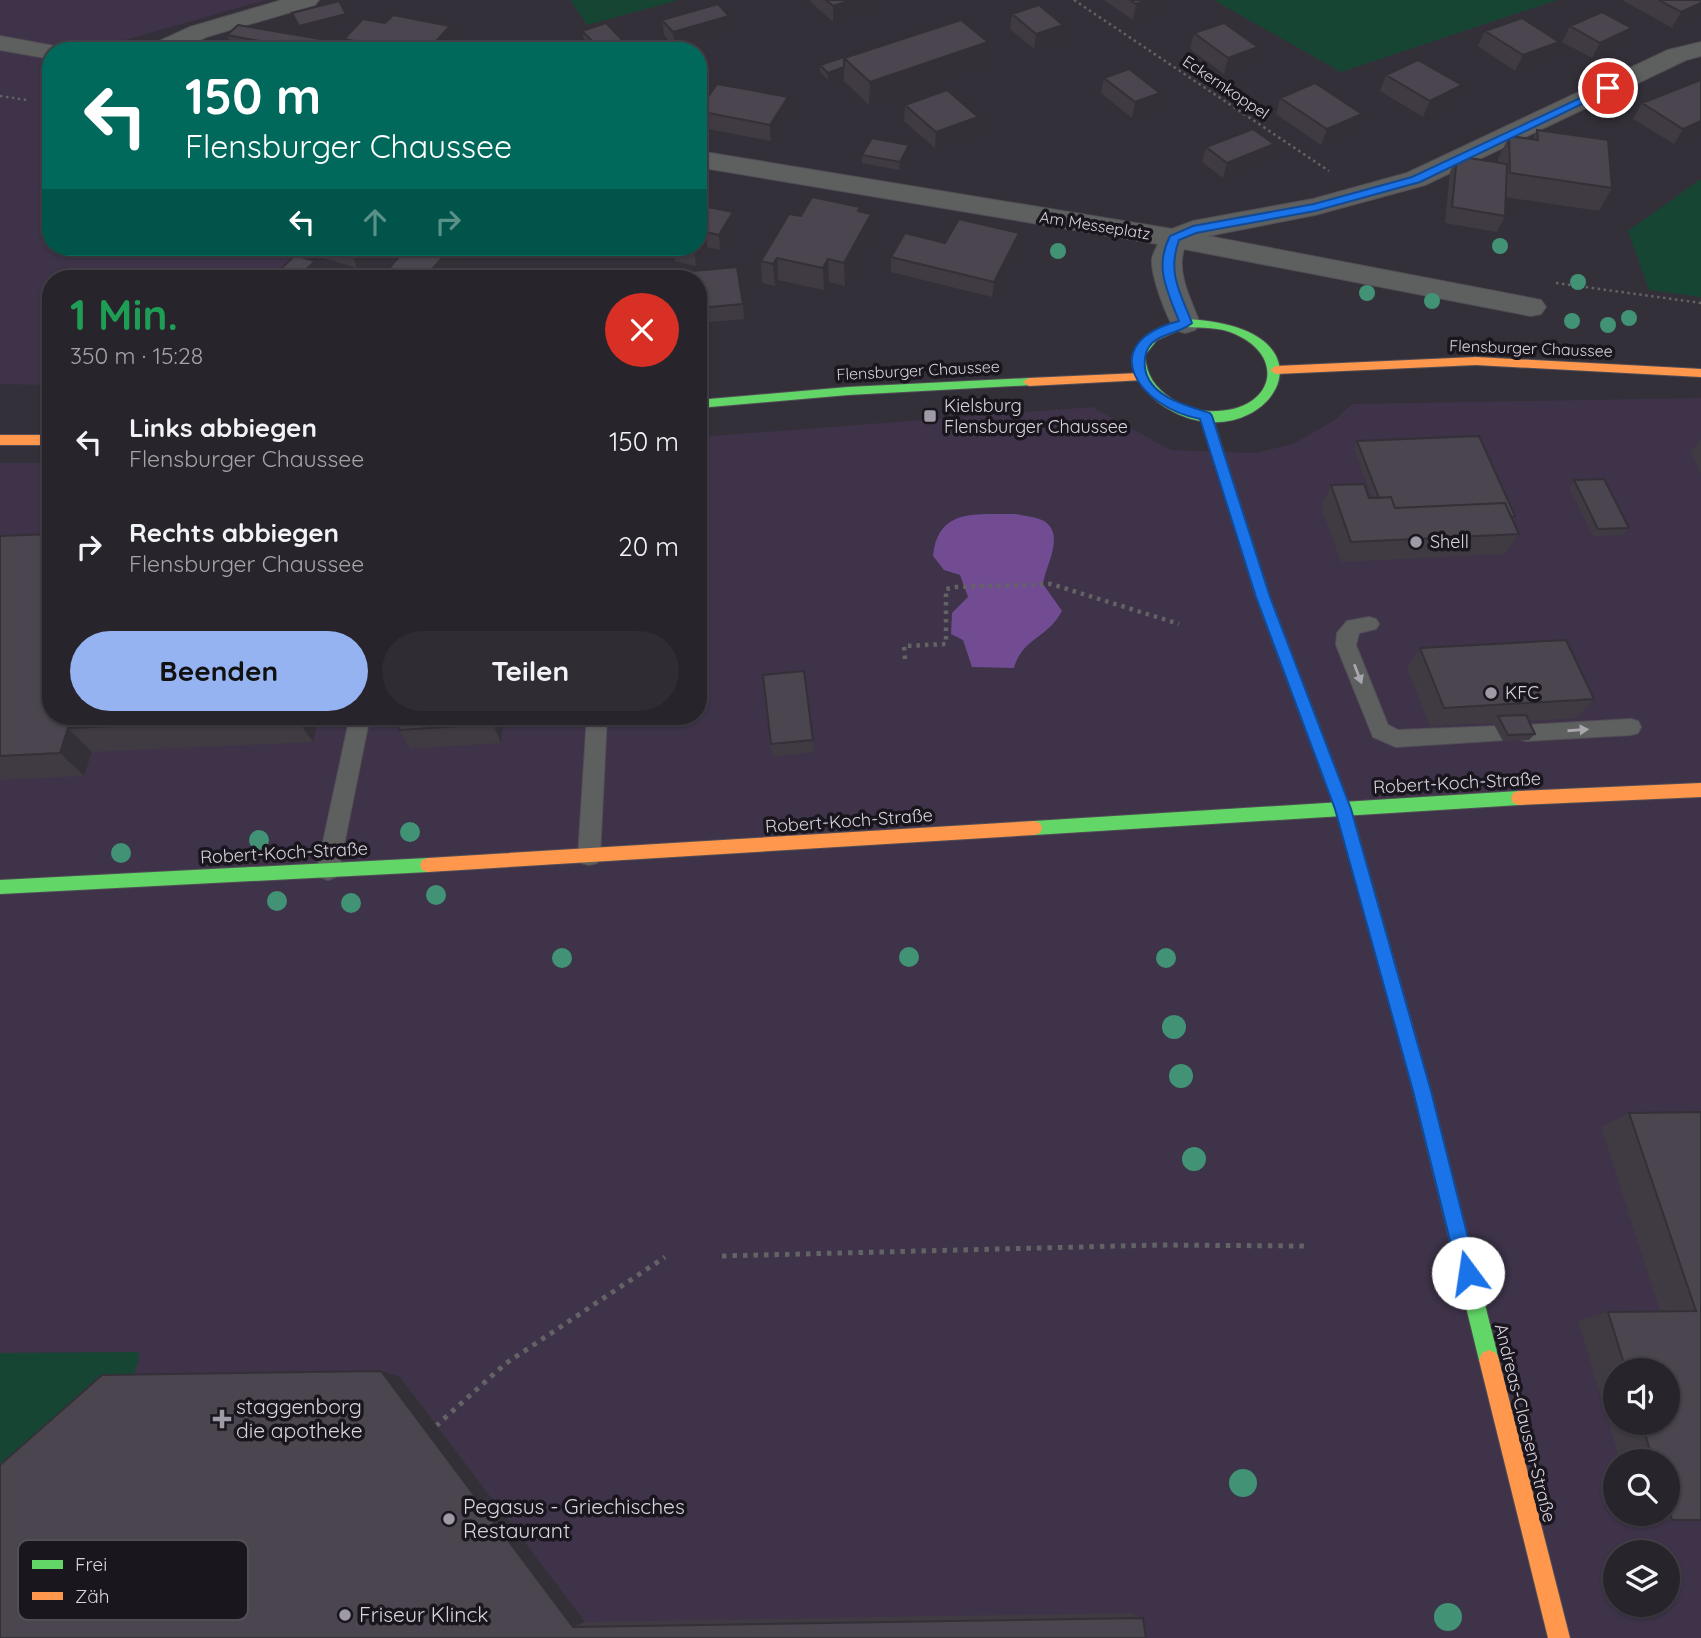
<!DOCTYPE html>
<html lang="de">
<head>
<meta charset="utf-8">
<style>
  :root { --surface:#27242b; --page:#2f2c33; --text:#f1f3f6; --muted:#a4a4a9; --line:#434147; --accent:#95b2f1 }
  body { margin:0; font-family:Quicksand,sans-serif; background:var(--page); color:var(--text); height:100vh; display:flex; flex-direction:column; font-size:26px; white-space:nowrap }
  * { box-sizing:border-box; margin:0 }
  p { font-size:23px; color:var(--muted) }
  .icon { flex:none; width:38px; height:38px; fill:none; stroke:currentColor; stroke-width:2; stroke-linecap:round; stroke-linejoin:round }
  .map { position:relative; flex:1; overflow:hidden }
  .sheet { position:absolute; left:42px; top:270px; width:665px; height:455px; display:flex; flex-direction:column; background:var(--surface); border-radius:28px; box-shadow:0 2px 5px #0004,0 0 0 2px var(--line) }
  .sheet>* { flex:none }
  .hud { position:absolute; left:42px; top:42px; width:665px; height:214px; border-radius:28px; box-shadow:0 2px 5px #0004,0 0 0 2px var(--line); background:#00695c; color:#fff; overflow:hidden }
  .fabs { position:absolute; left:1603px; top:1358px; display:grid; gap:14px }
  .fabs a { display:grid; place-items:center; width:77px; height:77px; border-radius:50%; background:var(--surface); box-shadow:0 2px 5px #0004,0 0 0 2px var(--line); font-size:35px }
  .pin { position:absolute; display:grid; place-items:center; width:60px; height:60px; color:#fff; margin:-30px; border:4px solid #fff; border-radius:50%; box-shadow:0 2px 7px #0007 }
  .me { position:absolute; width:77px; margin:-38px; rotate:346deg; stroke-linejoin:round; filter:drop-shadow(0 0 5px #0008) }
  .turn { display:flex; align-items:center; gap:24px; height:147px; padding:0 28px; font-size:32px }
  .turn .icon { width:91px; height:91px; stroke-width:2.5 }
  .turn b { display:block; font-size:49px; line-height:60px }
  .lanes { display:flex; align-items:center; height:66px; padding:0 28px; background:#0003; justify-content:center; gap:35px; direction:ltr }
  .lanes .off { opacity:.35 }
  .round { display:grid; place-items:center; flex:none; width:74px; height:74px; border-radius:37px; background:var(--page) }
  .headline { display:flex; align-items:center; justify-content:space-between; height:119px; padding:0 28px }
  h1 { font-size:42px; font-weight:700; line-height:52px; color:#1e9e55 }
  .action { display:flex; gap:14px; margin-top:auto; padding:14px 28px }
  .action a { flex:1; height:80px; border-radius:42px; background:var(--accent); color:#111; font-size:28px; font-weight:700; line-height:80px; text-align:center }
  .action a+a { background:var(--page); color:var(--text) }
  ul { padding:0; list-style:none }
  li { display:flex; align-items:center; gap:21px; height:105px; padding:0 28px }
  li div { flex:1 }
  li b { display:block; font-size:26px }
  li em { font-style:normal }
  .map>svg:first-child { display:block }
</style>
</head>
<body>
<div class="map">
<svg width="1701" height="1638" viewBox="0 0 1701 1638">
  <rect width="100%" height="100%" fill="#343039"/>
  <!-- built -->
  <path fill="#3e3349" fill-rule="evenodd" d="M0 0H266L86 51H51V61L45 63 51 65V247H308L275 278H51V385L0 384Z
    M1701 398V1638H0V463H51V716H698V437L1092 407 1171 450 1256 453 1293 444 1336 419 1352 404ZM1615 1370H1668V1423H1615ZM1615 1461H1668V1514H1615ZM1615 1552H1668V1605H1615Z"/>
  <!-- green -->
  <path fill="#164633" d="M570 0H679L587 25Z
    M1214 0H1557L1341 72Z
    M1701 179V297L1649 290 1628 231Z
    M138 1352 139 1360 132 1380 0 1499V1353Z"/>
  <!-- water -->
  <path fill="#714c93" d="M1016 514C1024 516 1037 517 1044 521 1066 535 1045 566 1043 584L1062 611C1046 640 1023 637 1014 668L972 667 963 640 951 634 952 613 968 597 960 575 944 570 933 556C938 507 977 515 1016 514Z"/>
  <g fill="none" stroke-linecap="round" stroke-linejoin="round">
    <!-- lane casing -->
    <g stroke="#524e56" stroke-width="2">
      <path id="lane" d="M1369 617 1376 619 1379 624 1376 629 1359 633 1356 645 1388 725 1398 730 1499 726 1506 728 1509 734 1506 740 1396 747 1373 737 1336 645 1337 633 1347 621Z
        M350 716H370L339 870 336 877 328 880 320 877 317 870Z
        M587 716H607L600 856 597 863 589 865 581 863 578 856Z
        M1631 719 1638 721 1641 727 1638 733 1631 735 1526 741 1519 739 1516 733 1519 727 1526 725Z"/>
    </g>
    <!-- street casing -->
    <g stroke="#524e56" stroke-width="2">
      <path id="street" d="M282 0H319L315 5 206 37 178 51H146L149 46 190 27Z
        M0 36 60 47 62 51H51V59L0 50Z
        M1701 42V56L1686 60 1425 185 1315 215 1208 236 1541 300 1546 307 1541 314 1531 316 1184 249C1176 273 1191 300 1200 323L1195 330 1185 333 1175 330C1166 316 1151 276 1152 260 1152 255 1156 249 1158 244L698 167V151L1172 229 1193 221 1313 199 1407 173 1668 50Z"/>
    </g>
    <!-- fast casing -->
    <g stroke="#524e56" stroke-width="2">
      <path id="fast" d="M1185 319C1356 327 1262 468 1165 407 1145 394 1134 377 1133 354L1149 334ZM1186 327C1202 328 1220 327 1235 334 1287 357 1273 409 1218 411 1202 412 1185 408 1172 399 1155 388 1146 375 1145 355L1157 340Z
        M1029 378 1033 379V385L848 395 698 408V400L848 387Z
        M1519 791 1525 793 1527 798 1525 803 1519 805 1034 835 1028 833 1026 828 1028 823 1034 821Z
        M1357 851 1363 853 1365 858 1431 1091 1499 1360 1496 1367 1489 1370 1482 1367 1479 1360 1413 1091 1349 858 1351 853Z
        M428 858 434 860 436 865 434 870 428 872 0 894V880Z"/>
    </g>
    <!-- slow casing -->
    <g stroke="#524e56" stroke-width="2">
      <path id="slow" d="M1476 357 1701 369V377L1476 365 1276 374 1270 370 1276 366Z
        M1140 373 1146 377 1144 380 1029 386 1023 382 1029 378Z
        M1206 412 1212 416 1270 597 1351 809 1365 858 1363 863 1357 865 1351 863 1349 858 1335 809 1256 597 1200 416Z
        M0 435H51V445H0Z
        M1701 783V797L1519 805 1513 803 1511 798 1513 793 1519 791Z
        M1034 821 1040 823 1042 828 1040 833 1034 835 428 872 422 870 420 865 422 860 428 858Z
        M1489 1350 1496 1353 1499 1360 1570 1638H1548L1479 1360 1482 1353Z"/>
    </g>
    <!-- path-far2 -->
    <path stroke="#636365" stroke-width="2.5" stroke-dasharray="2.5 3.5" stroke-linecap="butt" d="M1074 0 1329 171
      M80 44 121 51
      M0 96 27 100
      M1556 283 1701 303"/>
    <!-- path-far1 -->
    <path stroke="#636365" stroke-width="4.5" stroke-dasharray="3.5 5" stroke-linecap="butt" d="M905 659 904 646 946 644V589L956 587 1051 584 1179 624"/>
    <!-- path -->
    <path stroke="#636365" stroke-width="5" stroke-dasharray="4.5 6" stroke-linecap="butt" d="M722 1256 1158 1245 1304 1246
      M436 1426 505 1364 665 1257"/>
    <!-- lane -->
    <use href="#lane" fill="#5e605f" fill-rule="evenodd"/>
    <!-- street -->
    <use href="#street" fill="#5e605f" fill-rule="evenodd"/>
    <!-- fast -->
    <use href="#fast" fill="#63d668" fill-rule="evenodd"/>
    <!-- slow -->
    <use href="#slow" fill="#ff974d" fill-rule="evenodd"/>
  </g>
  <!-- trees -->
  <g fill="#429275">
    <circle cx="1500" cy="246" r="8"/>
    <circle cx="1058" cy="251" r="8"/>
    <circle cx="1578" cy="282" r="8"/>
    <circle cx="1367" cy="293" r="8"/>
    <circle cx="1432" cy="301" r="8"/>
    <circle cx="1629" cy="318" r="8"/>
    <circle cx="1572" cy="321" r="8"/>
    <circle cx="1608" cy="325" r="8"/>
    <circle cx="410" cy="832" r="10"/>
    <circle cx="259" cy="840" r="10"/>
    <circle cx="121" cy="853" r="10"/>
    <circle cx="436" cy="895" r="10"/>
    <circle cx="277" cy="901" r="10"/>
    <circle cx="351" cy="903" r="10"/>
    <circle cx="909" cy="957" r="10"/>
    <circle cx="562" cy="958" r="10"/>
    <circle cx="1166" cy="958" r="10"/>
    <circle cx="1174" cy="1027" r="12"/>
    <circle cx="1181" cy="1076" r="12"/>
    <circle cx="1194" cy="1159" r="12"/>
    <circle cx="1243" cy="1483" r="14"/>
    <circle cx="1448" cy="1617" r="14"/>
  </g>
  <!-- wall -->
  <path fill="#403b43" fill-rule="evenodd" d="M809 0H877V8L833 22Z
    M1104 0H1167L1166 7 1133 20Z
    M1622 0H1701V12L1699 16 1672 28Z
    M1012 14 1061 41 1034 49 1010 29Z
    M662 20 730 31 675 48 664 35Z
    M1570 26 1632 28 1623 43 1592 58 1562 42Z
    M582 31 628 46 629 51H595L584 39Z
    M1485 31 1559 42 1552 57 1515 71 1478 46Z
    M1194 33 1254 63 1224 74 1190 49Z
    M227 35 330 51H233Z
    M344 39 455 41 446 51H348Z
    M866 51 986 65 869 105 844 81V75L828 80 820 72V65Z
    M1386 75 1455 101 1423 117 1380 91Z
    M1104 78 1157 108 1132 118 1101 93Z
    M1701 80V133L1674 144 1633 119 1642 103Z
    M698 95 708 97 789 113 771 141 698 127Z
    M1280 98 1362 114 1357 129 1321 145 1276 114Z
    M905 105 978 117 977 132 935 148 904 121Z
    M1537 130 1612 188 1599 211 1505 197V216L1497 232 1445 223 1450 172 1457 156 1498 163V159L1509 136 1532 140Z
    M1206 147 1269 160 1223 178 1202 162Z
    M908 153 899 170 862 163V155Z
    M698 205 733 212 734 228 720 250 707 247 696 266 675 261 673 247H698Z
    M860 207V212L871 237 845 286 829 282 824 290 778 280 775 286 762 283 761 261 801 216Z
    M1019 233 1017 248 992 297 891 272V257L945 243Z
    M313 247H378L357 268 317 256Z
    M408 247H470L443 278H392L389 268Z
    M698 278 743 304 744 319 698 323Z
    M1701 439V474L1691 452Z
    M1357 441 1515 516 1512 520 1519 534 1505 554 1341 562 1321 507 1331 485 1369 498H1372L1354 448Z
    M1574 480 1629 528 1623 535 1593 536 1569 488Z
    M0 536 51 716H319L313 742 92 752 84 776 0 780Z
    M1420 648 1594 699 1577 718 1529 721 1535 734 1529 740 1503 741 1493 723 1430 726 1407 668Z
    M763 675 813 740 814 752 772 757Z
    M401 716H503L501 743 410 749 399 730Z
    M1701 1112V1520H1637L1635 1514H1668V1461H1620L1578 1320 1608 1312 1660 1311 1601 1127 1629 1113ZM1615 1370H1668V1423H1615Z
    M400 1377 585 1622 1130 1613 1143 1618 0 1638Z"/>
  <!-- shaded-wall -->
  <path fill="#343037" d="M852 0H877V8L833 22V6Z
    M1147 0H1167L1166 7 1133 20 1136 4Z
    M1701 3V12L1699 16 1672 28 1681 12Z
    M346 14 349 22 302 34 299 26Z
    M729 16 730 31 675 48 673 32Z
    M1063 25 1061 41 1034 49 1036 34Z
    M450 26 455 41 446 51H427Z
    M1632 28 1623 43 1592 58 1600 43Z
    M326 40 330 51H315Z
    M988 42 986 65 869 105 870 82Z
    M1559 42 1552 57 1515 71 1523 55Z
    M628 46 629 51H613Z
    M1258 47 1254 63 1224 74 1228 58Z
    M844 67V75L828 80V73Z
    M1462 85 1455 101 1423 117 1430 101Z
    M1160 93 1157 108 1132 118 1135 102Z
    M788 97 789 113 771 141 770 125Z
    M1362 114 1357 129 1321 145 1327 129Z
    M978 117 977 132 935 148 936 132Z
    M1701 121V133L1674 144 1683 129Z
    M1274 144 1269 160 1223 178 1227 163Z
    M909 145 908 153 899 170 900 162Z
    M733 212 734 228 720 250 719 235Z
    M871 214V237L845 286 844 263Z
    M706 232 707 247 696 266 694 251 696 247H698V244Z
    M1019 233 1017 248 992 297 994 282Z
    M357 247H378L357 268 351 252Z
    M452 247H470L443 278H424Z
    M777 258 778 280 775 286 773 264Z
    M828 259 829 282 824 290 823 268Z
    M315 261 318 268 308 278H297Z
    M297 716H319L313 742 296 718Z
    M493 716H503L501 743 493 724Z
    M68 728 92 752 84 776 60 753Z
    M381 1371 400 1377 585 1622 573 1627Z"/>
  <!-- building -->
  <path fill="#4a454e" stroke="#343037" stroke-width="2" d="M826 0H852L833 6Z
    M1130 0H1147L1136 4Z
    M1659 0H1701V3L1681 12Z
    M339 1 346 14 299 26 292 13Z
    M718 4 729 16 673 32 662 20Z
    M1039 5 1063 25 1036 34 1012 14Z
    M1602 12 1632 28 1600 43 1570 26Z
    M393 15 450 26 427 51H406L344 39 363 19 385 23Z
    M1522 18 1559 42 1523 55 1485 31Z
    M961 20 988 42 870 82 844 58Z
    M606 23 628 46 613 51H602L582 31Z
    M1224 23 1258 47 1228 58 1194 33Z
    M238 25 326 40 315 51H313L227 35Z
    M527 44 566 51H522Z
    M865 50 866 51 844 58V67L828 73 820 65Z
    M1418 60 1462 85 1430 101 1386 75Z
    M1129 69 1160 93 1135 102 1104 78Z
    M1701 80V121L1683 129 1642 103Z
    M1315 83 1362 114 1327 129 1280 98Z
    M717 84 788 97 770 125 698 111V95L708 97Z
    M947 90 978 117 936 132 905 105Z
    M1253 129 1274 144 1227 163 1206 147Z
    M1537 130 1608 140 1612 188 1510 173 1509 136 1538 140Z
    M872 138 909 145 900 162 862 155Z
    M1457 156 1507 164 1505 216 1452 207Z
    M812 197 860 207 858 211 871 214 844 263 828 259 823 268 777 258 773 264 761 261 789 214 801 216Z
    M698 205 733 212 719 235 706 232 698 244Z
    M959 219 1019 233 994 282 891 257 905 233 945 243Z
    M333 247H357L351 252Z
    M408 247H452L424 278 389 268Z
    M677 247H696L694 251Z
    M295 255 315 261 297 278H272Z
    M737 267 743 304 698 308V278H615Z
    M1479 436 1515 516 1511 517 1505 503 1395 508 1391 497 1379 498 1357 441Z
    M1604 479 1629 528 1598 529 1574 480Z
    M1364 484 1369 498 1391 497 1395 508 1505 503 1519 534 1351 542 1331 485Z
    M51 534V716H297L296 718 68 728 60 753 0 756V536Z
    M1566 640 1594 699 1444 708 1420 648Z
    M804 671 813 740 771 744 763 675Z
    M1526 715 1535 734 1508 735 1498 716Z
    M401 716H493V724L399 730Z
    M1701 1112V1520H1672L1668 1508V1461H1653L1642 1423H1668V1370H1626L1608 1312 1696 1311 1629 1113Z
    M381 1371 573 1627 1143 1618 1146 1638H0V1465L102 1375Z"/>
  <!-- one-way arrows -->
  <defs><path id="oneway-solid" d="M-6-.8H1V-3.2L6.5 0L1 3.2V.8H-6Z" transform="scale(1.75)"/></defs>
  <g fill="#a8a5ac">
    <use href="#oneway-solid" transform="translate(1358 674) rotate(69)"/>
    <use href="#oneway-solid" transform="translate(1578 730) rotate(-4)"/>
  </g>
  <!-- route -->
  <path fill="#1a73e8" stroke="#114b97" stroke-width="2" d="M1608 85 1613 88 1611 90 1420 182 1315 211 1196 233 1179 240C1167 273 1180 292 1192 323 1181 333 1164 332 1152 343 1145 350 1144 359 1145 368 1149 397 1187 406 1210 413L1212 416 1270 597 1351 809 1431 1091 1477 1273 1475 1279 1468 1282 1461 1279 1458 1273 1413 1091 1335 809 1256 597 1200 419C1138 407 1094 343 1179 321 1167 290 1154 267 1170 236L1193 226 1314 204 1412 177Z"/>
  <!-- markers -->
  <g fill="#9f9aa5" stroke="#1a161e" stroke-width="2.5">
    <rect x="923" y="409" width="14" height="14" rx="3.5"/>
    <circle cx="1416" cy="542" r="7"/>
    <circle cx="1491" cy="693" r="7"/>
    <path d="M218.5 1408.5h7v7h7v7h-7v7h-7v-7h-7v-7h7z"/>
    <circle cx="449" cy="1519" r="7"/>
    <circle cx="345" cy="1615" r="7"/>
  </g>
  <g text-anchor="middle" stroke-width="7" stroke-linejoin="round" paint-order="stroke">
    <!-- far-street labels -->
    <g font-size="16" fill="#d9d3df" stroke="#1a161e">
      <text transform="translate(1226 87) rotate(34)" y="6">Eckernkoppel</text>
      <text transform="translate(1095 225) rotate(9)" y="6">Am Messeplatz</text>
      <text transform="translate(1531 348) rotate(2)" y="6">Flensburger Chaussee</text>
      <text transform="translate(918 370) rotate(-3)" y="6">Flensburger Chaussee</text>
    </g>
    <!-- poi labels -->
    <g font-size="18" fill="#d9d3df" stroke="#1a161e" text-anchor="start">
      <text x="944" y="412">Kielsburg<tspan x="944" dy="21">Flensburger Chaussee</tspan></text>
      <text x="1430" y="548">Shell</text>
      <text x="1505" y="699">KFC</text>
    </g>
    <!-- street labels -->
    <g font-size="18" fill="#d9d3df" stroke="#1a161e">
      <text transform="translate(1457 783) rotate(-3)" y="6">Robert-Koch-Straße</text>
      <text transform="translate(849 821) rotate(-4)" y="6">Robert-Koch-Straße</text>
      <text transform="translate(284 853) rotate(-3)" y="6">Robert-Koch-Straße</text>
      <text transform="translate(1525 1423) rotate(76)" y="6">Andreas-Clausen-Straße</text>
    </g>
    <!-- near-poi labels -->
    <g font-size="21" fill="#d9d3df" stroke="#1a161e" text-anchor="start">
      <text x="236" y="1414">staggenborg<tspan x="236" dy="24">die apotheke</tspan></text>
      <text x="463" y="1514">Pegasus - Griechisches<tspan x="463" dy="24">Restaurant</tspan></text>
      <text x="359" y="1622">Friseur Klinck</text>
    </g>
  </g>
  <!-- legend -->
  <rect x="18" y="1540" width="230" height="80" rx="10" fill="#1a161e" stroke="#534f58" stroke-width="2"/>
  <rect x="32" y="1560" width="31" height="9" fill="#63d668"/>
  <rect x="32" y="1592" width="31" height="8" fill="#ff974d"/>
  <g font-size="19" fill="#d9d3df">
    <text x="75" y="1571">Frei</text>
    <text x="75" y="1603">Zäh</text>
  </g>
</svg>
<div class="fabs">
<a><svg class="icon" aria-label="sound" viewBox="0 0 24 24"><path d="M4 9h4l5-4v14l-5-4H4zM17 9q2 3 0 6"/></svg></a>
<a><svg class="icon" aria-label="search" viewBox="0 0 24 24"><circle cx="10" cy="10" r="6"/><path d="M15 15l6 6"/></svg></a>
<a><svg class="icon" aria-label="layers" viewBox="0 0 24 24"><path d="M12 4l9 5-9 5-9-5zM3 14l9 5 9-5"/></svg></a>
</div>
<div class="pin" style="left:1608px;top:88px;background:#d93025"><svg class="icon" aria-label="arrive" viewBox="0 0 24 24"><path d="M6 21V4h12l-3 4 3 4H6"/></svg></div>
<svg class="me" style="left:1468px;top:1273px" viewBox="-20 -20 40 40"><circle r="19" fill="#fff"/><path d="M0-13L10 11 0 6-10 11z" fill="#1a73e8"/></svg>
<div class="hud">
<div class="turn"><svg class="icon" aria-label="left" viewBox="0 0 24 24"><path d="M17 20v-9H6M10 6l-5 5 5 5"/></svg><div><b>150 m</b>Flensburger Chaussee</div></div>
<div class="lanes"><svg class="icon" aria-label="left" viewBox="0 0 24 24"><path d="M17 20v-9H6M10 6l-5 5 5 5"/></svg><svg class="icon off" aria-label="ahead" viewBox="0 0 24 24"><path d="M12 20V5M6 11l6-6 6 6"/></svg><svg class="icon off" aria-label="right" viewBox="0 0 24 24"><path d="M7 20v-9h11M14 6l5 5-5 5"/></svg></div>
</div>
<section class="sheet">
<div class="headline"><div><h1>1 Min.</h1><p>350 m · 15:28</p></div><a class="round" style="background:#d93025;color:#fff"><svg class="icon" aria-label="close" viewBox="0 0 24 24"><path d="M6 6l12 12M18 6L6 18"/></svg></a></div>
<ul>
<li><svg class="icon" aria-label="left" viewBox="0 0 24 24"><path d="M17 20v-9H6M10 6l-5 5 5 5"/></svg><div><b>Links abbiegen</b><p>Flensburger Chaussee</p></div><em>150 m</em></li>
<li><svg class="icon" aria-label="right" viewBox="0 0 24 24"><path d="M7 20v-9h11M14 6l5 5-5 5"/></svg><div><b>Rechts abbiegen</b><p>Flensburger Chaussee</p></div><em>20 m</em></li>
</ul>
<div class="action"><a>Beenden</a><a>Teilen</a></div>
</section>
</div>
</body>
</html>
